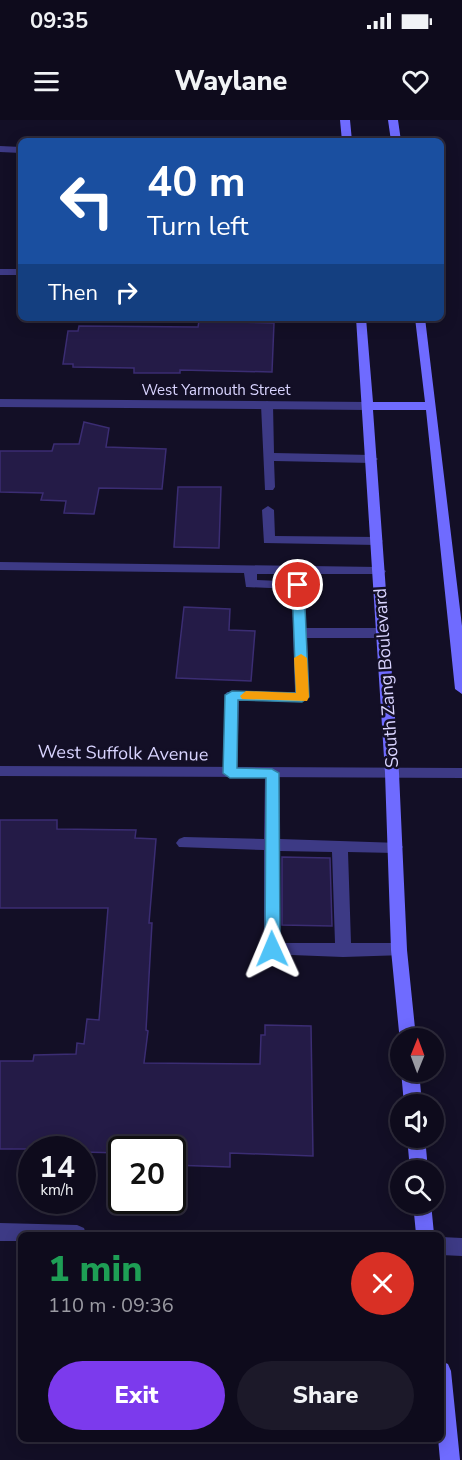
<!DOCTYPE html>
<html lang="en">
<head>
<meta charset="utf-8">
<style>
  :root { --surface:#0e0b1c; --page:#1c1929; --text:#f1f3f6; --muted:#9b9ba3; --line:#2e2b3b; --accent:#7c3aed }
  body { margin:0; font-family:"Nunito Sans",sans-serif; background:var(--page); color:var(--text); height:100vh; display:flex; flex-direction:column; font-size:22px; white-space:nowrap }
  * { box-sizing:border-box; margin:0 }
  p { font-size:20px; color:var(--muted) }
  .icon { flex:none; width:33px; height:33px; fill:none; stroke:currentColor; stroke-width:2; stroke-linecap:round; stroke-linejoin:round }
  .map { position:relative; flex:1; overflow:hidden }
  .panel { position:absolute; left:18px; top:1112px; width:426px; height:210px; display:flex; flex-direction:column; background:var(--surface); border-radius:9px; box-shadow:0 3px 15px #0003,0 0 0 2px var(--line) }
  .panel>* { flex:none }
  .top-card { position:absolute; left:18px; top:18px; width:426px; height:183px; border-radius:9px; box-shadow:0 3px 15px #0003,0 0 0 2px var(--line); background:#1a4fa0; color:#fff; overflow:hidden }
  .needle { width:39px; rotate:1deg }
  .fabs { position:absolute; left:390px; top:908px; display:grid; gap:12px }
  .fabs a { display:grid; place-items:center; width:54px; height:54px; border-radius:50%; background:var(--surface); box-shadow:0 3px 15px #0003,0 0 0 2px var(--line); font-size:30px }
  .speed { position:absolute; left:18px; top:1016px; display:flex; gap:12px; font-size:30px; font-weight:700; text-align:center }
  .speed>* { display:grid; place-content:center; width:78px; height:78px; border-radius:50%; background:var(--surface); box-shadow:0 3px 15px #0003,0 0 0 2px var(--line); line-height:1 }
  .speed small { font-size:15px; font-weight:400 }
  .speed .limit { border:3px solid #111; border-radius:9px; background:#fff; color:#111 }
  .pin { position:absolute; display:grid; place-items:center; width:51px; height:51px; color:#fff; margin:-26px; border:3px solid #fff; border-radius:50%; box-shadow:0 2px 6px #0007 }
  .me { position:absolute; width:66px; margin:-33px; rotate:359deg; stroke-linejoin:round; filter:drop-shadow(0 0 4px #0008) }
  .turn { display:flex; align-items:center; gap:21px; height:126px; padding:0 30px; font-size:27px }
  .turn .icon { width:78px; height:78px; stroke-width:2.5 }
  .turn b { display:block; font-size:42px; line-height:51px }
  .then { display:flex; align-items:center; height:57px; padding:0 30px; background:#0003; gap:12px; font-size:22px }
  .round { display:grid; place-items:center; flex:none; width:63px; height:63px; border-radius:32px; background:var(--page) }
  .summary { display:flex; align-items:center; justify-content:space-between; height:102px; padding:0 30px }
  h1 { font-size:36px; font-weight:800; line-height:45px; color:#1e9e55 }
  .action { display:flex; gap:12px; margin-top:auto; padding:12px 30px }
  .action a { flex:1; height:69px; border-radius:36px; background:var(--accent); color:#fff; font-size:24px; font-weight:800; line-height:69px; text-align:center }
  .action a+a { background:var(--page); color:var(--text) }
  .status { display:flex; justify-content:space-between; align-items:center; height:42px; padding:0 30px; background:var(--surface); direction:ltr }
  .status svg { height:16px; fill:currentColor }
  header { display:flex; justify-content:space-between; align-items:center; height:78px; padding:0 30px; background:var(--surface); font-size:27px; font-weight:800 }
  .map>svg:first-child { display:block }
</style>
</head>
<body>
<div class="status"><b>09:35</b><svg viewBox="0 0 49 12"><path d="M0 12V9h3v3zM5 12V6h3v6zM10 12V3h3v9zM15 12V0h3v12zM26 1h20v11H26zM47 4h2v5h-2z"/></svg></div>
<header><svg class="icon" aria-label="menu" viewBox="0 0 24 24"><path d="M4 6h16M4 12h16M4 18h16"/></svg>Waylane<svg class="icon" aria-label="heart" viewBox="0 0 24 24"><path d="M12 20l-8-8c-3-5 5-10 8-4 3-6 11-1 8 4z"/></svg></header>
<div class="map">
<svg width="462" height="1340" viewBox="0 0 462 1340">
  <rect width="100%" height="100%" fill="#130f26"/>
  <!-- building -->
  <path fill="#241b47" stroke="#3b2d73" stroke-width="1.5" d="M199 201 274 203 272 252 180 250V253H134V248L73 247V244H63L68 211H78L79 206 198 207Z
    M84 302 109 308 106 327 166 329 162 369 99 368 94 394 64 393 66 381 41 380 43 373 0 372V331H52L54 324H79Z
    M178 367H221L219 428 174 427Z
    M184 487 230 489 229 510 255 511 251 561 176 558Z
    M0 700H57V709L136 710 135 718 156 719 149 803H152L146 910 148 911 144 943 260 944 261 915H265V905L311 906 313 1036 230 1033V1047L172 1045V1029H122V1033L82 1032V1029H0V941H33L34 935 76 934 77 923 84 924 87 899 99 900 108 788H0Z
    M282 737 330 738 332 806 282 805Z"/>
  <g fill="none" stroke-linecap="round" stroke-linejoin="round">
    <!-- service -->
    <path fill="#3d3a85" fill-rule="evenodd" d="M0 149H21V155H0Z
      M267 281 273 285 274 333 372 335 378 339 372 343 274 341 275 367 273 370H265L261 285Z
      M268 386 274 390 275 416 377 417 383 421 377 425 264 423 262 390Z
      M0 442 379 447 386 451 384 454H257V460L303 462 306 508H383L390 513 383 518H307L309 577 302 582 239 580 237 653 235 657H225L223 653 225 575 227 572H295L292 469 246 467 244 453 0 450Z
      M272 648 277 649 279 653 280 719 400 723 403 727 400 731 395 733 348 732 351 823H399L405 825 407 830 405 835 343 837 266 834 264 829V730L179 727 176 723 179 719 184 717 264 719 265 653 267 649ZM280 731 332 732 335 823H280Z"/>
    <!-- minor -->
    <path fill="#3d3a85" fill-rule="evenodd" d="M0 26 21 27V33L0 32Z
      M0 279 367 282 373 286 367 290 0 287Z
      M0 646 462 648V658L0 656Z
      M0 1103 77 1105 84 1108 86 1114H21V1121H0Z
      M441 1117 462 1118V1136L441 1135Z"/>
    <!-- secondary -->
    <path fill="#6f6bff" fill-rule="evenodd" d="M340 0H350L352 21H342Z
      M388 0H398L401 21H391Z
      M356 198H366L373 282H425L415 198H425L462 506V574L455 569 426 290H373L399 653 407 830 416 918H400V922L391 830 385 653Z
      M401 951H419L422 984H404Z
      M407 1017H425L428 1050H410Z
      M413 1083H431L434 1114H416Z
      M441 1241 448 1244 451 1251 460 1340H440L438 1318H441Z"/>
  </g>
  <!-- route -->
  <path fill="#4fc3f7" stroke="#337fa1" stroke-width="1.5" d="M298 461 304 465 309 577 302 582 238 580 237 648 272 649 279 653 280 829 278 833H267L265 829 266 658H230L223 653 225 575 232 571 296 573 292 465Z"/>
  <!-- slow -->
  <path fill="#f59e0b" d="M301 534 307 538 309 577 307 581 242 579 240 576 246 571 296 573 294 538Z"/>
  <g text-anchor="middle" stroke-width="5" stroke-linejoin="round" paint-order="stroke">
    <!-- far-street labels -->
    <g font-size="15" fill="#d9d4ff" stroke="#130f26">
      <text x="216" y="275">West Yarmouth Street</text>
    </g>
    <!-- street labels -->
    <g font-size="18" fill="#d9d4ff" stroke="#130f26">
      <text transform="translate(386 558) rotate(-94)" y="6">South Zang Boulevard</text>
      <text transform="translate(123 633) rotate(1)" y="6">West Suffolk Avenue</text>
    </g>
  </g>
</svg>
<div class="fabs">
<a><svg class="needle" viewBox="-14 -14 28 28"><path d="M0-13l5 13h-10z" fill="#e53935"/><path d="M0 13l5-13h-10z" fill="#9b9ba3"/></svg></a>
<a><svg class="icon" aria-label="sound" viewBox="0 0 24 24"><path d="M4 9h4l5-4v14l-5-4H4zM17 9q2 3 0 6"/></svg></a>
<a><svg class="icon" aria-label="search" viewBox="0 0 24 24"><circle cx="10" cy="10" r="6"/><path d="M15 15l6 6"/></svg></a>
</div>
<div class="speed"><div>14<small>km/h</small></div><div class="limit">20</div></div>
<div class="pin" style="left:298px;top:465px;background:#d93025"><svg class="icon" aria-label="arrive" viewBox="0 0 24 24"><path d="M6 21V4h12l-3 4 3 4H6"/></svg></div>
<svg class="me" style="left:272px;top:829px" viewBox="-20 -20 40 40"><path d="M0-17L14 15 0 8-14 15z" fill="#4fc3f7" stroke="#fff" stroke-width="4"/></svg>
<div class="top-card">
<div class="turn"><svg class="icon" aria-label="left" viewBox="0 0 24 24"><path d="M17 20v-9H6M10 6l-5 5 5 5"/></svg><div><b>40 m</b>Turn left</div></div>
<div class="then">Then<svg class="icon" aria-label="right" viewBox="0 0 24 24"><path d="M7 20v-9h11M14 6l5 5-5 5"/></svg></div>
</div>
<section class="panel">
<div class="summary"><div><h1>1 min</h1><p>110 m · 09:36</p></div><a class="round" style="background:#d93025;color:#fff"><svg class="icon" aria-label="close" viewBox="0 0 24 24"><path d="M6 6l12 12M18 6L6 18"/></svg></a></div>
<div class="action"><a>Exit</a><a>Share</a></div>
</section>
</div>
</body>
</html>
